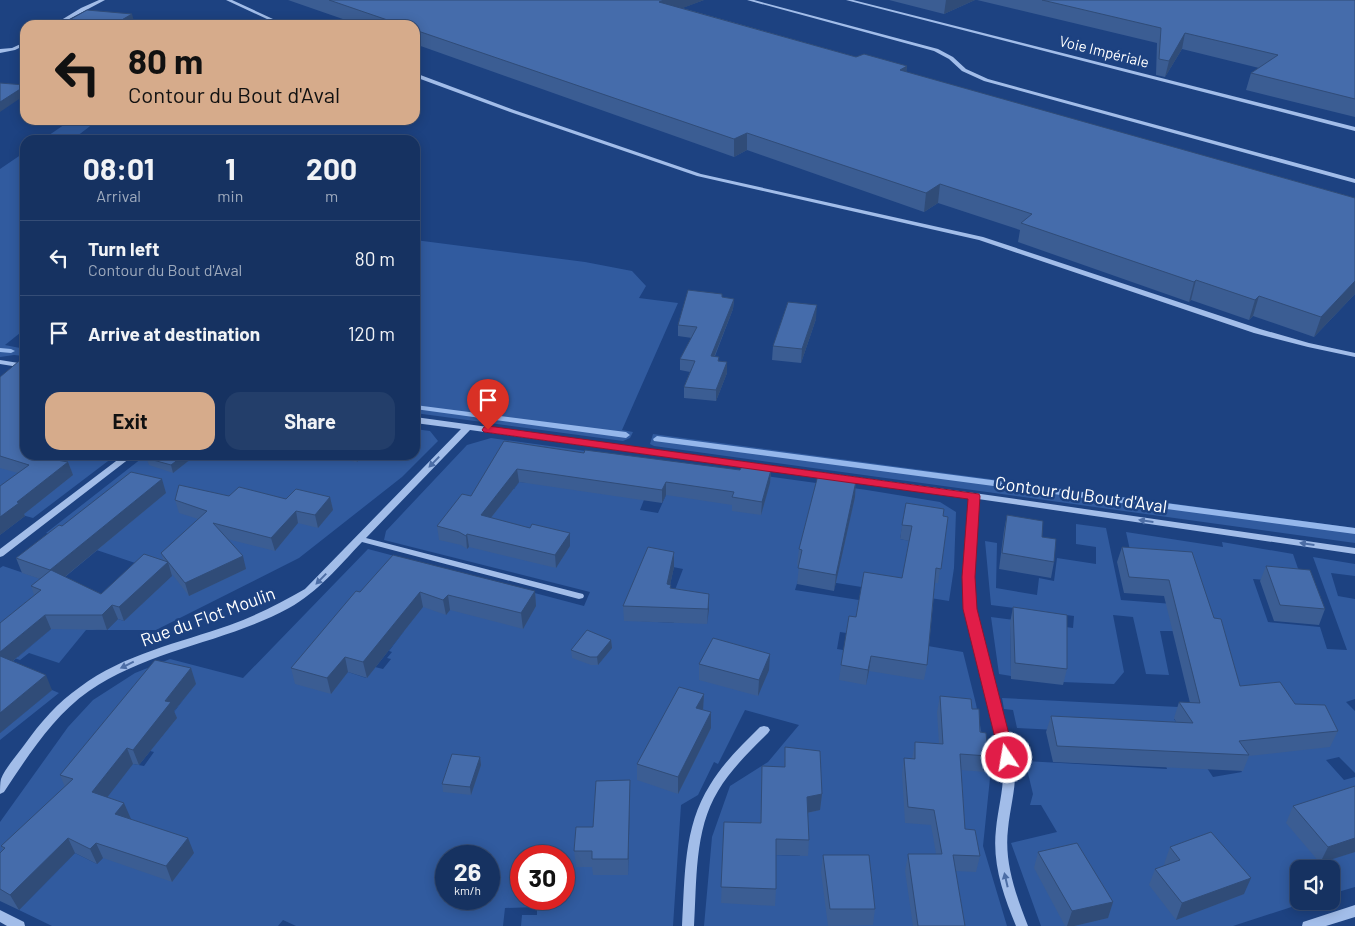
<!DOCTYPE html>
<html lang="en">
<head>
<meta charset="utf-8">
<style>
  :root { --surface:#163261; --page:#233e6a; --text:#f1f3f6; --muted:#9eaabd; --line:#354d76; --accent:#d6ab8b }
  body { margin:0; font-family:Barlow,sans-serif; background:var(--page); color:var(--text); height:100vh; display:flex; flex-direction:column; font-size:19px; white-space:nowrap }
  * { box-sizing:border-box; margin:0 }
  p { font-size:16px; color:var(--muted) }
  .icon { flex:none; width:28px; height:28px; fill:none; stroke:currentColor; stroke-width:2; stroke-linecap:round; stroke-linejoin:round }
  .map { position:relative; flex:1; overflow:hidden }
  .side { position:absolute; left:20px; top:135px; width:400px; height:325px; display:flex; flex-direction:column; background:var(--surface); border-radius:15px; box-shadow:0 2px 12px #0003,0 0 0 1px var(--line) }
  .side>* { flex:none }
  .banner { position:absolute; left:20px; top:20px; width:400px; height:105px; border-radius:15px; box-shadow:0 2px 12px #0003,0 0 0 1px var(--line); background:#d6ab8b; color:#111; overflow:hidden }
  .controls { position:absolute; left:1290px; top:860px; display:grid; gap:10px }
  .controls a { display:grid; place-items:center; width:50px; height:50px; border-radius:10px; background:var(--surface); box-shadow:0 2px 12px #0003,0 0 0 1px var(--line); font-size:25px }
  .speed { position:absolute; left:435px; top:845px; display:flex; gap:10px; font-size:25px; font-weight:700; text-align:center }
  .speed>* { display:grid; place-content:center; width:65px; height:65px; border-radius:50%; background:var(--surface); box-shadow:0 2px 12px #0003,0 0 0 1px var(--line); line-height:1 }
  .speed small { font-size:12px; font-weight:400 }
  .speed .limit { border:8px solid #d22; background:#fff; color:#111 }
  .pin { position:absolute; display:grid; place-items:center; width:42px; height:42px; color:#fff; margin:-51px -21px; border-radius:50% 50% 50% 0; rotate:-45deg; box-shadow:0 0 5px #0007 }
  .pin .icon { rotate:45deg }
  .me { position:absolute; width:55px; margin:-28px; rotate:348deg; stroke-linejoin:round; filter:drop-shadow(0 0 4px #0008) }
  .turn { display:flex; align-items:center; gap:18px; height:105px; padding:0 25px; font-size:22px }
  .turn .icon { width:65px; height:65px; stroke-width:2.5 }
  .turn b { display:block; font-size:35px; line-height:42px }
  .eta { display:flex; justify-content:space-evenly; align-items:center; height:85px; text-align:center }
  .eta b { font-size:30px; font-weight:700; line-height:35px }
  .action { display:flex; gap:10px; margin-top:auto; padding:10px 25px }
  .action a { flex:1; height:58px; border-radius:15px; background:var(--accent); color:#111; font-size:20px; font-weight:700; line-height:58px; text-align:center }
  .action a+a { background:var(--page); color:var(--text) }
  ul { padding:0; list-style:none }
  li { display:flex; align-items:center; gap:15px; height:75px; padding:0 25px; border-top:1px solid var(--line) }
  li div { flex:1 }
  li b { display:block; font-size:19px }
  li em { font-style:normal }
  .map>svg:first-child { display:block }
</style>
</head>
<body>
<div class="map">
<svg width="1355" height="926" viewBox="0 0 1355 926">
  <rect width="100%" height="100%" fill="#1d4281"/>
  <!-- green -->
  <path fill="#315b9f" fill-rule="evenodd" d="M71 120H98L72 140H42Z
    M25 152V329L5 345 25 349V361H23L24 356 14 355 0 357V169Z
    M415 240 585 262 632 271 646 286 639 298 678 303 622 430 633 432 630 438 623 441 415 413Z
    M415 429 430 431 438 441 402 477 299 558 156 630H107L118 619 124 621 159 571 46 533 146 455H265L285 461 292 455H415Z
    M653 434 1355 528V543L654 446 650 444Z
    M491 438 867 490 940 502 956 512 954 568 949 601 799 577 795 590 878 603 872 637 840 632 837 649 887 657 928 646 963 652 976 704 990 778 983 846 1007 926H959L935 844 939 870 913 926H704L712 837 730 786 768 762 799 725 745 710 718 764 714 762 698 795 681 805 673 926H521L522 915H537V907L505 908 503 926H296L283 920 278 926H52L19 910 75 853 97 864 127 833 0 876V822L68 727 93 700 135 673 170 659 243 678 368 549 584 606 590 592 384 540 386 531 467 445ZM545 460 532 483 519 482 514 489 488 484ZM649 487 666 495 658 513 640 510ZM904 517 938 583 910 541 900 539ZM648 562 683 569 670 603 674 623 640 621 625 617ZM404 631 389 651 392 652 387 658 391 659 383 669 375 667 366 678 348 672ZM195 684 171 716 176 718 150 751 154 752 144 766 133 764ZM940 760 985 771 942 768 913 775ZM784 763 800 856 774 855 760 839 784 783ZM446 856H489V899H446ZM521 856H564V899H521Z
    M25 455H116L33 518 22 515 72 475 0 504V462Z
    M1076 524 1106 528 1121 600 1199 606 1133 564 1126 532 1223 547 1222 542 1293 554 1303 583 1253 579 1268 622 1320 627 1327 649 1347 650 1313 557 1355 564V576L1331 573 1338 596 1355 599V699L1346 702 1355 711V773L1339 757 1326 760 1344 780 1355 777V887L1331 894V869H1299V901H1310L1233 926H1041L1011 843 1057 832 1041 805H1030L1033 794 1025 761 1167 769 1156 735 1017 728 1013 710 1004 709 1002 698 1198 708 1173 631H1160L1169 675 1146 674 1133 617 1113 615 1124 672 1114 684 1062 682 1010 624 1011 676 999 674 991 617 1073 628 1074 616 991 605 985 541 997 543 996 588 1037 595 1039 578 1054 581 1057 558 1096 564V547L1076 544ZM1174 719 1207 720 1242 772 1213 777Z
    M3 566 56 584 0 642V568Z
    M58 623 99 630H86L59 663 29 653 20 660 0 653V650L18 657Z
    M52 690 59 693 0 740V733Z"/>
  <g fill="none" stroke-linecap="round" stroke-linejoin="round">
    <!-- stream -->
    <path fill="#95b7eb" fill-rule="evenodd" d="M0 348 11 349 15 351 11 353 0 352Z
      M415 405 626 432 630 435 626 438 415 409Z
      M657 436 1355 528V534L654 441 653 439Z"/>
    <!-- minor -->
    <path fill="#a2bde9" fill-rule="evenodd" d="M99 0H105L58 25H53L81 8Z
      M226 0H232L286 25H280Z
      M747 0H754L938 49 953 57 966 69 988 79 1355 179V183L984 81 962 71 949 59 934 51Z
      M846 0H853L1355 127V131Z
      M25 42V45L15 50 0 53V49L12 48Z
      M415 73 514 110 701 174 983 237 1260 329 1309 343 1355 353V357L1308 347 1254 333 979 240 697 176 510 112 415 77Z
      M0 360 25 364V368L0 364Z
      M415 417 974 493 1355 548V554L978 499 973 577 975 609 1015 768C1016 789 1010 808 1008 829 1004 863 1016 895 1028 926H1016C1003 895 992 863 996 829 998 808 1004 789 1003 768L965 609 963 577 969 498 470 430 366 538 579 593 583 594 584 596 583 598 579 599 362 542C339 566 318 592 289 608 225 643 150 649 89 691 53 716 28 756 4 792L0 794C0 789 0 783 1 779 5 768 18 754 25 744 40 723 58 702 80 687 124 654 179 643 230 625 257 615 281 603 305 589L461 429 415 423Z
      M124 455H134L3 556 0 557V549Z
      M764 726 768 727 770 730 768 733C750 751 731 769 718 791 694 830 697 882 694 926H682C685 878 683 827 710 785 723 763 742 745 760 727Z
      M1355 905V917L1326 926H1302L1303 922Z
      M0 910 24 922 25 926H7L0 922Z"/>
  </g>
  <!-- wall -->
  <path fill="#3b5d93" d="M288 0H704L682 8 856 57 907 66 906 72 1355 198V294L1314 337 1253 316 1249 320 1191 300 1189 302 1018 242 1020 230 938 203 924 212 747 150 734 157 415 44V25H360Z
    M889 0H975L944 14Z
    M977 0H1355V117L1246 90 1251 73 1259 68 1182 49 1165 77 1156 75 1157 43Z
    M722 297 734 299 733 309 715 356 719 361 727 362V373L716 401 684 398V387L690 372 680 370V359L692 338 678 336V325Z
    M816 319 801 363 772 360 773 346Z
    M0 377 55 460 68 462 73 475 24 514 25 516 0 535 18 473 0 468Z
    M504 441 584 453 740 470H771L770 483 761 515 732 511V505L666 495 662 503 519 482 491 518 570 546 556 568 469 547 467 549 461 545 439 540 437 526 471 496Z
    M196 455 173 473 149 465 146 458Z
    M312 455H363L357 462Z
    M166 493 65 577 101 594 163 560 161 553 198 519 179 513 175 500 229 496 286 499 330 497 333 510 318 528 298 523 275 551 227 539 246 569 189 596 172 574V576L124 621 118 619 107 630 51 629 13 661 52 690 0 733V623L34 595 31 586 40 579 22 573 16 558 62 526Z
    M855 497 834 591 797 584 799 565H797L799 549Z
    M944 509 943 516 948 517 938 583H935L927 665 924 680 869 671 866 685 839 680 841 665 856 617 902 578 909 541 900 539 902 525Z
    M1007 515 1042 537 1054 562 1051 578 999 569 1004 530Z
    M1122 547 1192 552 1214 618 1240 686 1295 704 1338 731 1330 747 1249 756 1243 771 1053 762 1046 732 1051 716 1176 722 1174 718 1179 702 1190 703 1164 596 1124 593 1117 562Z
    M674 552V567L670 585 671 588 709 609 707 624 624 621 623 606Z
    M1266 566 1325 609 1319 625 1274 621 1260 581Z
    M535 591 536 606 523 629 450 610 446 615 423 607 367 678 348 672 331 694 295 684 291 668 360 592Z
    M1013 607 1067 669 1063 685 1011 679 1010 623Z
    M611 640 612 648 598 665H591L572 658 571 650Z
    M770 654 769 670 758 696 699 680V664Z
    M191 668 196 684 174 711 177 718 139 765 133 764 107 797 130 819 194 853 172 882 103 858 97 864 75 853 19 910 0 901V853L3 850 1 846 65 787 60 775Z
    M704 694 703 710 711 712V728L678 794 637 780V764Z
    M940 696 972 709 988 756 985 772 961 770 965 829 980 856 976 872 955 871 965 926H913L905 871 908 855 936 854 931 825 905 823 902 774 904 758 912 759 915 742 939 744 937 712Z
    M785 747 822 794 820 810 808 813 809 840 808 856 776 855V889L775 906 721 903 724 822H760L762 766 784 767Z
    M480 757 481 765 471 795 443 792 442 784Z
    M630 780V796L628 875H593L592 867H576L574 851Z
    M1293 806 1355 852 1320 863 1286 823Z
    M1170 847 1244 894 1176 920 1149 885 1155 869 1165 865 1164 864Z
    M1038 852 1113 902 1108 918 1074 926H1065L1034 868Z
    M823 855 875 909 873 925 828 926 821 872Z"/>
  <!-- shaded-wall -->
  <path fill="#304c78" d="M664 0H704L659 17V2Z
    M946 0H975L944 14Z
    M132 14 135 25H113Z
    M1185 33 1182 49 1165 77 1169 61Z
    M907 66 905 83 900 70Z
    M25 86V95L0 112V102Z
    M747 133V150L734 157V139Z
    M940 184 938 203 924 212 926 193Z
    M1196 280 1191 300 1189 302 1194 282Z
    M1355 281V294L1314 337 1321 317Z
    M1259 296 1253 316 1249 320 1255 300Z
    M734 299 733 309 710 367 711 356Z
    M817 305 816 319 801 363 802 349Z
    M727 362V373L716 401V390Z
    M42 455H60L43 472 38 459Z
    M184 455H196L173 473 171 465Z
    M356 455H363L357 462Z
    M68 462 73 475 24 514 25 516 0 535V517L17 502Z
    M517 469 519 482 482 529 481 515Z
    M771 470 770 483 761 515 762 502Z
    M162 479 166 493 56 584 50 570Z
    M856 481 855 497 834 591 836 575Z
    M666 482V495L662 503V490Z
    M330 497 333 510 318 528 315 515Z
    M296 511 298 523 275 551 271 538Z
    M570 533V546L556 568 555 555Z
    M467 534 469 547 467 549 466 536Z
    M674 552V567L667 599V584Z
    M243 556 246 569 189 596 185 583Z
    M168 562 172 576 124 621 119 607Z
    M535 591 536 606 523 629 521 613Z
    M420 592 423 607 367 678 363 662Z
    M709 594V609L707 624Z
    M448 595 450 610 446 615 443 600Z
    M112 605 118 619 107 630 102 615Z
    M45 615 51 629 3 669 0 662V652Z
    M611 640 612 648 598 665 597 657Z
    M770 654 769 670 758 696 759 680Z
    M871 656 869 671 866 685 868 670Z
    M345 657 348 672 331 694 327 678Z
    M191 668 196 684 174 711 177 718 139 765 133 750 165 701Z
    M46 675 52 690 0 733V713Z
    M704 694 703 710 696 708Z
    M711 712V728L678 794V777Z
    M127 748 133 764 99 808 92 792Z
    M480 757 481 765 471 795 470 787Z
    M630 780V796L628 875V859Z
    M822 794 820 810 806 813 807 797Z
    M124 803 131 819 121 830 115 814Z
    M68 838 75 853 19 910 10 895Z
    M188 838 194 853 172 882 166 866Z
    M1355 838V852L1320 863 1328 847Z
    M96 843 103 858 97 864 90 849Z
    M1251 878 1244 894 1176 920 1182 903Z
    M1113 902 1108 918 1074 926H1067L1072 911Z"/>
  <!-- building -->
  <path fill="#456cab" stroke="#304c78" d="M329 0H664L659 2 856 57 864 54 907 66 900 70 1355 198V281L1321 317 1259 296 1255 300 1196 280 1194 282 1021 223 1032 214 940 184 926 193 747 133 734 139 415 30V25H402Z
    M1042 0H1355V99L1251 73 1278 55 1185 33 1169 61 1159 59 1161 28Z
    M87 10 132 14 113 25H60Z
    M0 83 25 85V86L0 102Z
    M688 290 722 294V297L734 299 711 356 719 357 718 361 727 362 716 390 684 387 695 361 680 359 697 327 678 325Z
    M788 302 817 305 802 349 773 346Z
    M25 356V455H42L38 459 40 457 68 462 17 502 19 503 0 517V486L29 465 0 456V377Z
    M504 441 584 453 585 450 740 470 742 466 771 470 762 502 732 497 734 492 666 482 662 490 517 469 481 515 530 528 532 524 570 533 555 555 467 534 466 536 459 532 437 526 462 494 471 496Z
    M150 455H184L171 465 146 458Z
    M131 472 162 479 50 570 16 558 59 525 62 526Z
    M818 475 856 481 836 575 798 568 802 550 799 549Z
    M179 485 229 496 239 487 286 499 296 489 330 497 315 515 296 511 271 538 213 523 243 556 185 583 161 553 207 511 175 500Z
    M906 503 944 509 943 516 948 517 941 569 936 568 927 665 871 656 868 670 841 665 849 616 856 617 864 572 902 578 912 526 902 525Z
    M1007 515 1043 521 1042 537 1056 539 1054 562 1002 553Z
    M648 547 674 552 667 584 671 585 670 588 709 594 708 609 623 606Z
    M1122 547 1192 552 1214 618 1221 619 1240 686 1280 682 1295 704 1325 705 1338 731 1239 741 1249 755 1057 746 1051 716 1193 723 1179 702 1200 703 1169 580 1129 577Z
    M144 554 168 562 119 607 112 605 102 615H45L0 652V623L41 590 31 586 51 570 101 594Z
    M393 555 535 591 521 613 448 595 443 600 420 592 363 662 345 657 327 678 291 668 356 591 360 592Z
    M1266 566 1310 570 1325 609 1280 605Z
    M1013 607 1067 615V669L1015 663Z
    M587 630 611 640 597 657H590L571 650Z
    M713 638 770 654 759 680 699 664Z
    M0 656 46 675 0 713Z
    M155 660 191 668 165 701 171 702 133 750 127 748 92 792 124 803 115 814 188 838 166 866 96 843 90 849 68 838 10 895 0 889V853L5 848 1 846 73 779 60 775Z
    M679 687 704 694 696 708 711 712 678 777 637 764Z
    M940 696 971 699 972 709H979L980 732 986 733 988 756 960 754 965 829 975 830 980 856 953 855 965 926H918L908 855V854H942L934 810 908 807 904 758 915 759V742L943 744Z
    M785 747 820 751 822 794 807 797 809 840 776 839V889L721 887 724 822 761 823 762 766 785 767Z
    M452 754 480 757 470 787 442 784Z
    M630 780 628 859H592V851H574L576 827H593L596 781Z
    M1355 786V838L1328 847 1293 806Z
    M1211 832 1251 878 1182 903 1155 869 1180 860 1170 847Z
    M1077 843 1113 902 1072 911 1038 852Z
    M823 855H869L875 909H830Z"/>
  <!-- one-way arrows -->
  <defs><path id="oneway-solid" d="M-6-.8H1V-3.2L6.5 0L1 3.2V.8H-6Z" transform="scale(1.25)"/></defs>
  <g fill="#4c6da5">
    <use href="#oneway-solid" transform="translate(434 462) rotate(134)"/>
    <use href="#oneway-solid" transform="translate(1146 521) rotate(-172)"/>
    <use href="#oneway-solid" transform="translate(1307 544) rotate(-172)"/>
    <use href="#oneway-solid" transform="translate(321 579) rotate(134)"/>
    <use href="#oneway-solid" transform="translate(127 665) rotate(154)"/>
    <use href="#oneway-solid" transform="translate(1006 880) rotate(-103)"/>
  </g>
  <!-- route -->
  <path fill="#e11d48" stroke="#92132f" d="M488 426 979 494 980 496 975 577 977 609 1015 758 1012 762 1007 764 1002 762 1000 758 963 609 962 577 968 499 484 432 482 430 484 427Z"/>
  <g text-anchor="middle" stroke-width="5" stroke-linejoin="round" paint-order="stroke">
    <!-- far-street labels -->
    <g font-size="15" fill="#fff" stroke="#1d4281">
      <text transform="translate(1104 52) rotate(14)" y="5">Voie Impériale</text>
    </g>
    <!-- street labels -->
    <g font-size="18" fill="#fff" stroke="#1d4281">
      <text transform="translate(1081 495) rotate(8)" y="6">Contour du Bout d'Aval</text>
      <text transform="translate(208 617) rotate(-20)" y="6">Rue du Flot Moulin</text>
    </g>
  </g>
</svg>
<div class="controls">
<a><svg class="icon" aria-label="sound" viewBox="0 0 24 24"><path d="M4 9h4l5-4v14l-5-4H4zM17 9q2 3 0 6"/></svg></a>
</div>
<div class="speed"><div>26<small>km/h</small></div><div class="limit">30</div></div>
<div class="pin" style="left:488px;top:430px;background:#d93025"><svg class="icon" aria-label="arrive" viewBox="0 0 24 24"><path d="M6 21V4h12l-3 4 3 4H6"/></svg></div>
<svg class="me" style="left:1007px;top:758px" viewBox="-20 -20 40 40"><circle r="17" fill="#e11d48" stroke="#fff" stroke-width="3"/><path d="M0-11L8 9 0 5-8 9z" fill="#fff"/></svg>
<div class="banner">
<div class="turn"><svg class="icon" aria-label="left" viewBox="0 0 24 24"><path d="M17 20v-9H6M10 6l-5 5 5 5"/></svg><div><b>80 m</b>Contour du Bout d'Aval</div></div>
</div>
<section class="side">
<div class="eta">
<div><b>08:01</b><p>Arrival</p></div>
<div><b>1</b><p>min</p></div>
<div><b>200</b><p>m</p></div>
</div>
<ul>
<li><svg class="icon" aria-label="left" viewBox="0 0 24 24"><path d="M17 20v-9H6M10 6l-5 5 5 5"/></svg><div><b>Turn left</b><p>Contour du Bout d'Aval</p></div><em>80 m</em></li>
<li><svg class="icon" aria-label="arrive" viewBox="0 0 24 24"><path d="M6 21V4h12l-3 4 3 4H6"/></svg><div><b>Arrive at destination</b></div><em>120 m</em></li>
</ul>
<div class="action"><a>Exit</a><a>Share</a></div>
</section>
</div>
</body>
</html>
